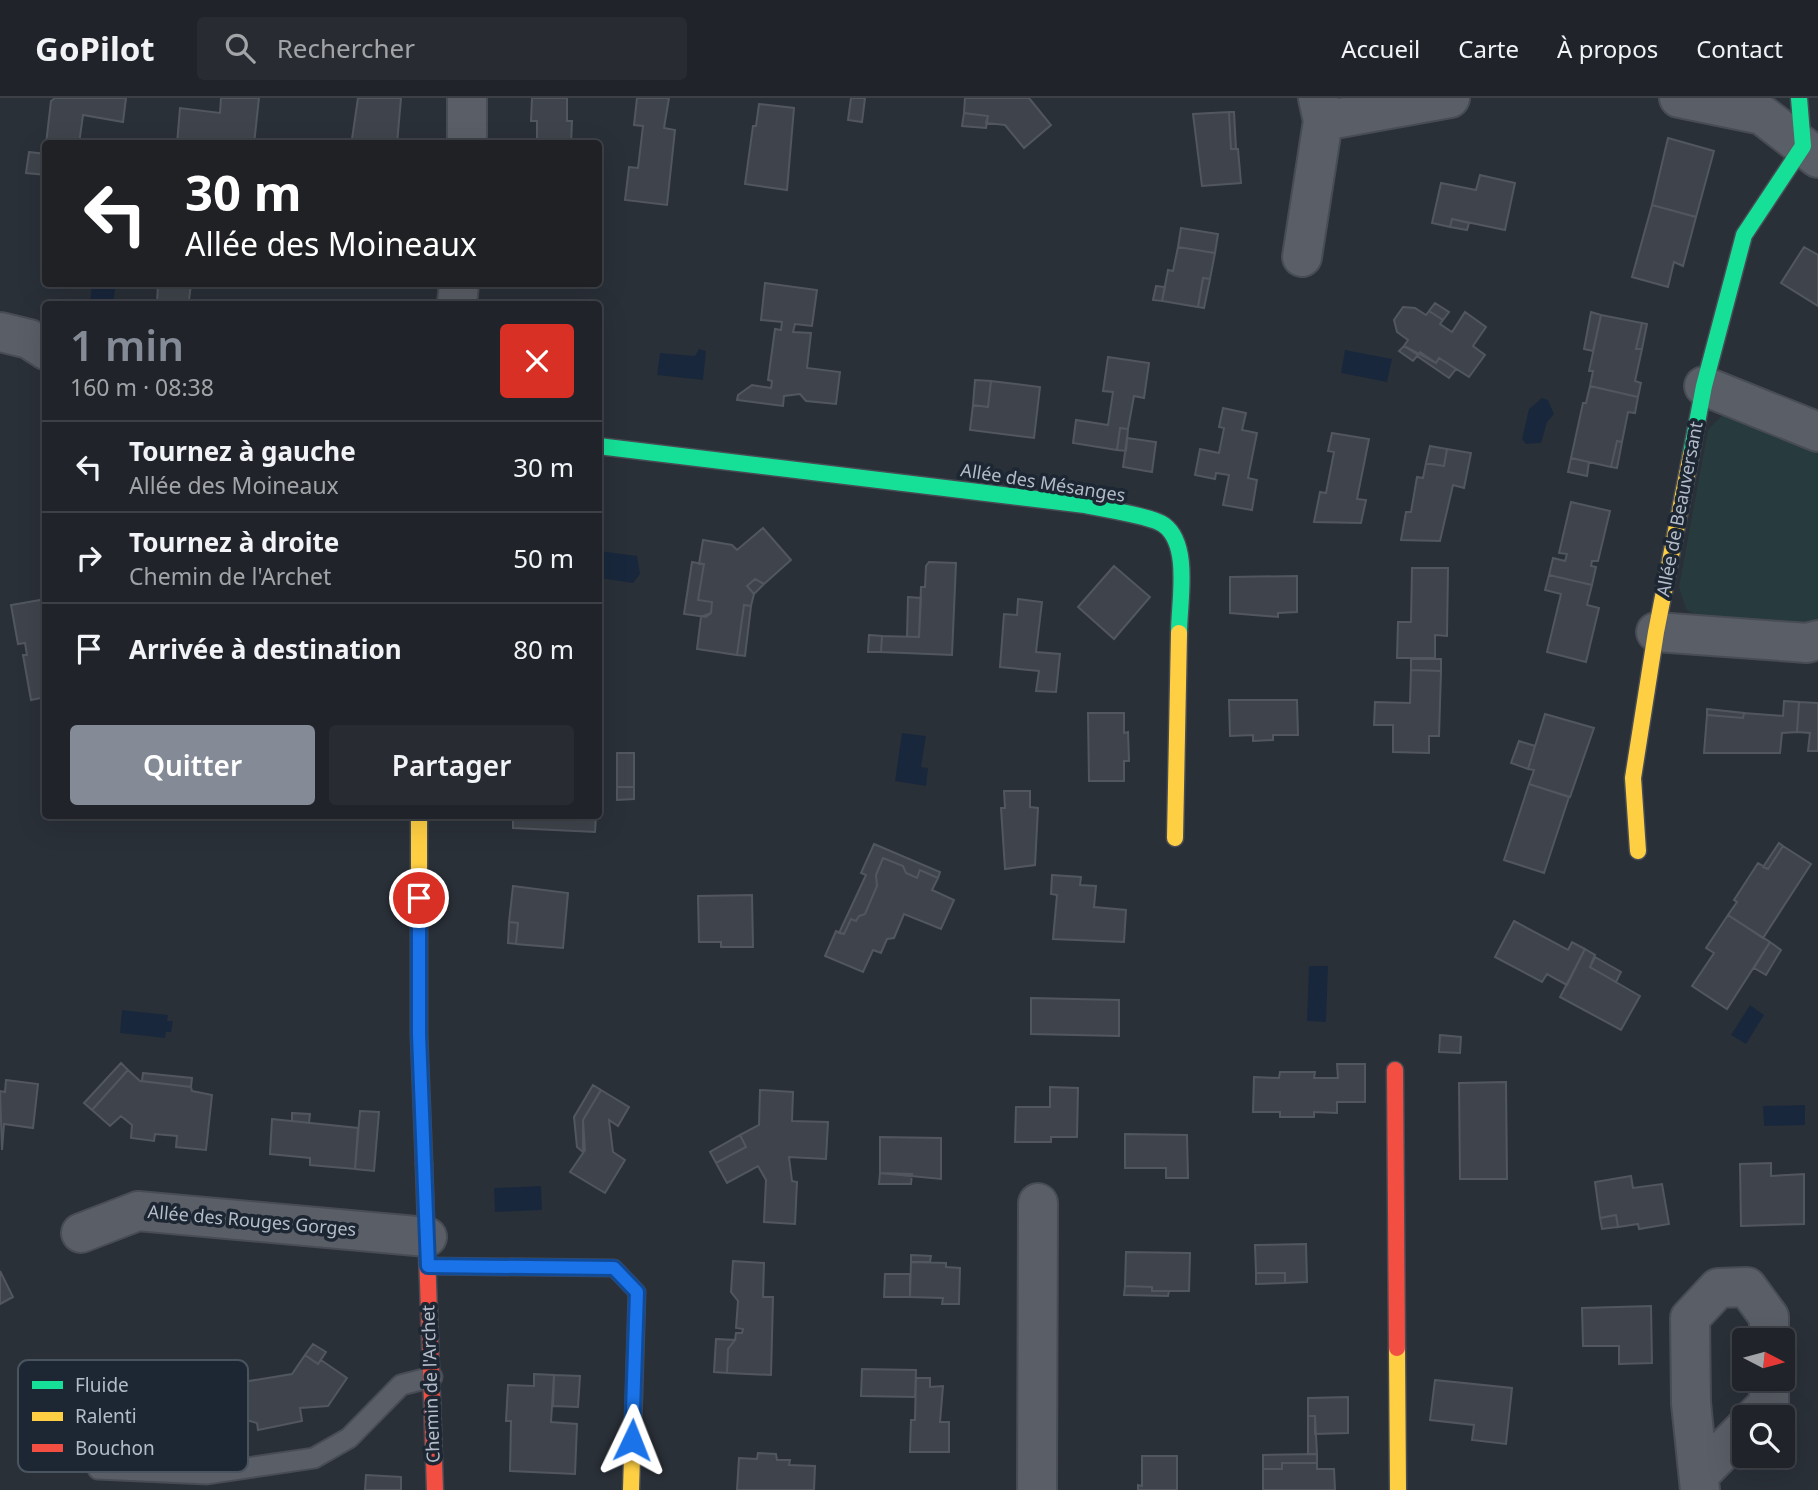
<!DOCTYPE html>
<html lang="fr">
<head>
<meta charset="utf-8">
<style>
  :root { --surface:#20242a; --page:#282c32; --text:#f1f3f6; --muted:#a2a4a8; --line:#3d4147; --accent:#848b96 }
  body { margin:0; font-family:"Noto Sans",sans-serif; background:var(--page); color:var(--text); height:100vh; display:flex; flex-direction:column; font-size:26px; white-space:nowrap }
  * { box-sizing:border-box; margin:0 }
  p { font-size:23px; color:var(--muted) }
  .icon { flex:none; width:38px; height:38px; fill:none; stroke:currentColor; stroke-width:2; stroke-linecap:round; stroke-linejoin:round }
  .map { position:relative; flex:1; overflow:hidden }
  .panel { position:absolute; left:42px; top:203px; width:560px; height:518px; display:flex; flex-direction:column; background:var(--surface); border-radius:7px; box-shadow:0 7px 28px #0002,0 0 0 2px var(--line) }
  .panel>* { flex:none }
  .hud { position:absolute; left:42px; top:42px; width:560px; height:147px; border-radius:7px; box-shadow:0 7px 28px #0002,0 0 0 2px var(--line); background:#202124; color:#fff; overflow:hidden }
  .needle { width:46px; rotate:96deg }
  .fabs { position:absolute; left:1732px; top:1230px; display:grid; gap:14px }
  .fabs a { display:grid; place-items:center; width:63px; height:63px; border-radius:7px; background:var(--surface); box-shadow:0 7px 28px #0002,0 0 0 2px var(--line); font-size:35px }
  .pin { position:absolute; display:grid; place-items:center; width:60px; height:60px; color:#fff; margin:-30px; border:4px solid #fff; border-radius:50%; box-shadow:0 2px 7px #0007 }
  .me { position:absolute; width:77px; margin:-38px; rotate:2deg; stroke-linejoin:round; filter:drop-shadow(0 0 5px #0008) }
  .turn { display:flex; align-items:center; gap:24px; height:147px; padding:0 28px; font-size:32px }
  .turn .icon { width:91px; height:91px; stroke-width:2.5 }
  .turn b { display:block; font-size:49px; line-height:60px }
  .round { display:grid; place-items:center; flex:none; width:74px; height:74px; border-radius:7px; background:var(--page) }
  .overview { display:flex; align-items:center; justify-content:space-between; height:119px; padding:0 28px }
  h1 { font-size:42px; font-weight:600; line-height:52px; color:var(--accent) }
  .primary-button { display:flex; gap:14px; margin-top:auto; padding:14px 28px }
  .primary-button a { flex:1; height:80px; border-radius:7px; background:var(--accent); color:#fff; font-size:28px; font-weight:600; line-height:80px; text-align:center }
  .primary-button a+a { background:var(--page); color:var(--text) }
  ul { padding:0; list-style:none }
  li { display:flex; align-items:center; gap:21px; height:91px; padding:0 28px; border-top:2px solid var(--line) }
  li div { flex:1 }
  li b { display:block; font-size:26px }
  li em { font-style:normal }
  header { display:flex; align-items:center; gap:42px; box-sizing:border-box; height:98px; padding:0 35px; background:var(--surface); border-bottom:2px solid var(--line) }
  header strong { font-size:33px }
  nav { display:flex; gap:38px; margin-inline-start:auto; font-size:24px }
  .search { width:490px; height:63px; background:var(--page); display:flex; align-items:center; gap:18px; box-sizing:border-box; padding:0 24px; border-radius:7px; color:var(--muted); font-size:26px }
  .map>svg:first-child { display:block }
</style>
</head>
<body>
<header>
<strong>GoPilot</strong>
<div class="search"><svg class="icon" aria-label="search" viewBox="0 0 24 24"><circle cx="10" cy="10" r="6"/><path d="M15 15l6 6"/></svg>Rechercher</div>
<nav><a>Accueil</a><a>Carte</a><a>À propos</a><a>Contact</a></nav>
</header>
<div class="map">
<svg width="1818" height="1392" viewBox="0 0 1818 1392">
  <rect width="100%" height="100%" fill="#2a3038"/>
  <!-- green -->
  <path fill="#273a3e" d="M1723 317 1744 319 1818 356V527L1707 524 1686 511 1679 489 1708 332Z"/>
  <!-- water -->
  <path fill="#19273c" d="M92 186H116L113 206H90Z
    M699 251 706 253 703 282 657 277 660 255 695 258Z
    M1345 252 1392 261 1387 284 1341 275Z
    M1542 300 1548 302 1554 316 1547 324 1541 345 1526 346 1522 341 1529 311Z
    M599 453 637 458 640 476 633 485 599 480Z
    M902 635 926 638 921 669 928 670 926 688 895 683Z
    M1309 868H1328L1326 924 1307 923Z
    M1750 907 1764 917 1746 946 1731 937Z
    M122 912 168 917 167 923H173L171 934H166L165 940 120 935Z
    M1805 1007V1027L1764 1028 1763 1008Z
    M541 1088 542 1112 495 1114 494 1090Z"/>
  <!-- building -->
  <path fill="#3f444c" stroke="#52575f" stroke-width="2" d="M55 0H126L123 24 83 17 79 46H46L51 3Z
    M221 0H259L254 46H177L180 10 220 15Z
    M358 0H401L397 46H355L356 41H352Z
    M532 0H567V23H572L571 46H537V23H531Z
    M637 0H669L664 30 675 32 667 107 625 102 629 69 638 70 643 28 634 27Z
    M851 0H865L862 24 848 22Z
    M965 0H1029L1051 27 1024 50 1005 27 986 25 988 18 964 15Z
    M759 6 794 10 787 92 745 86 753 28H756Z
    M1229 14H1234L1236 51H1231Z
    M1229 14 1231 51H1238L1241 85 1202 88 1193 16Z
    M964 15 988 18 986 30 962 28Z
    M1668 40 1714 53 1696 119 1652 107Z
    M29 54 46 56V77L26 75Z
    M1480 77 1515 85 1505 132 1452 121 1450 129 1432 125 1441 85 1476 92Z
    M1652 107 1696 119 1683 168 1674 164 1668 189 1632 179Z
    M1452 121 1469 125 1467 132 1450 129Z
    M1181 130 1218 136 1215 155 1178 149Z
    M1178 149 1215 155 1210 181 1203 180 1198 209 1162 203 1168 172 1173 173Z
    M1804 149 1818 157V208L1781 185Z
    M1203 180 1210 181 1204 210 1198 209Z
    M765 185 817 192 812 228 795 226 793 234 811 235 807 270 840 274 836 306 806 303 800 296 784 298 783 308 737 302 738 297 752 287 771 290 772 283 768 282 775 231 781 232 782 224 761 222Z
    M158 186H191L189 202 200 206H157Z
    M1156 188 1165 189 1162 203 1153 202Z
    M1435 205 1449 214 1443 222 1429 213Z
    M1403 209 1415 210 1426 217 1429 213 1443 222 1440 226 1452 234 1465 214 1486 229 1473 248 1485 257 1469 279 1439 260 1436 265 1404 248 1408 242 1397 234 1394 222Z
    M1591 214 1601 217 1593 253 1584 251Z
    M1601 217 1642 225 1636 251H1642L1635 283 1641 285 1638 299 1590 288 1593 273H1589Z
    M1642 225 1647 226 1642 251H1636Z
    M1404 248 1418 257 1413 263 1399 253Z
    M1420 254 1436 265 1439 260 1456 271 1449 280 1417 258Z
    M1108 259 1149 265 1144 300 1134 298 1128 331 1120 330 1117 352 1073 345 1076 322 1108 327 1113 294 1103 293Z
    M975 282 991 283 988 309 973 307Z
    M991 283 1040 289 1034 340 970 332 973 307 988 309Z
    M1590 288 1638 299 1635 315 1628 314 1622 344 1617 343 1611 369 1571 360 1583 305H1586Z
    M1223 310 1246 315 1242 332 1257 335 1248 380 1257 382 1252 412 1223 407 1229 377 1216 375 1215 381 1195 377 1200 351 1219 355 1224 330 1219 329Z
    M1120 330 1128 331 1126 353 1117 352Z
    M1332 335 1369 341 1357 401 1366 402 1361 425 1314 424 1320 394 1326 395 1334 354 1328 353Z
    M1127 340 1156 344 1152 374 1123 369Z
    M1617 343 1622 344 1617 370 1611 369Z
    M1430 348 1447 351 1444 368 1426 365Z
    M1447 351 1471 355 1464 390 1453 387 1440 443 1401 442 1406 414H1411L1417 379 1423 380 1426 365 1444 368Z
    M1571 360 1589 364 1587 378 1568 374Z
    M1571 404 1610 413 1598 463H1592L1591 468 1596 469 1592 487 1549 477 1553 460 1565 463 1567 456 1559 455Z
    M763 430 791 462 764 486 755 481 747 488 754 496 751 508 744 507 737 557 697 551 701 519 711 515 712 504 698 502 704 466H699L703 442 732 447 737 452Z
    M692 464 704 466 698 502 712 504 711 515 706 519 684 516Z
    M929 464 956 465 952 557 881 554 882 538 919 539 921 489H925L926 468Z
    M1114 468 1150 499 1114 541 1078 509Z
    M1412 470H1448L1447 538 1435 537V560H1397L1398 524H1411Z
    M1549 477 1592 487 1587 507 1599 510 1586 564 1547 554 1561 496 1545 492Z
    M1297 478V514L1278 515V519L1230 515V479Z
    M755 481 764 486 754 496 747 488Z
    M908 499 921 500 919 539H907Z
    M46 501V599L31 602 23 557H27L25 545 18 546 11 507Z
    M1018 501 1042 504 1036 554 1060 556 1056 594 1036 593 1039 573 1000 569 1004 516 1017 517Z
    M744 507 751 508 745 558 737 557Z
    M869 537 882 538 881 554H868Z
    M1411 561H1441V573L1411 572Z
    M1411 572 1441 573 1439 638H1429V655L1393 654V627H1374L1375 604 1410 605Z
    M1229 602H1297L1298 637H1273V642L1253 643V637L1230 638Z
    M1784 603 1799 604 1797 634 1782 635 1780 655H1704L1707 617 1743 620 1744 615 1783 618Z
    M1799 604 1818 605V653H1808L1810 635 1797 634Z
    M1707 611 1744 615 1743 620 1707 617Z
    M1088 615H1124V635L1128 634 1129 663H1124V683H1089Z
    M1545 616 1594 630 1570 699 1529 686 1534 672 1528 671Z
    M1519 643 1535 648 1528 671 1511 665Z
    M617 655H634V689H617Z
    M1529 686 1569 699 1544 775 1504 762Z
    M617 689H634V701L617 702Z
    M1004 693H1030V709L1038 710 1035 767 1005 771 1001 710H1005Z
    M513 718H596L595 734 513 730Z
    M1779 745 1783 748 1768 771 1763 769Z
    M874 746 940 774 938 780 920 772 917 780 906 775 903 768 883 760 876 777 877 788 865 816 859 818 856 823 851 821 844 836 839 835 866 777 861 775Z
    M1783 748 1811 766 1763 840 1728 817 1737 804 1734 802 1758 765 1768 771Z
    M883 760 903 768 906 775 917 780 920 772 938 780 932 792 954 802 941 831 904 816 894 840 887 841 881 855 873 852 863 874 825 858 836 833 844 836 851 821 856 823 859 818 865 816 877 788 876 777Z
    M1052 777 1081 779 1080 787 1096 788 1094 809 1126 812 1124 844 1053 841 1057 797 1051 796Z
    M513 788 568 795 563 850 516 846 518 825 509 824Z
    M752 797 753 849H721V844H699L698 798Z
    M1728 817 1770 844 1727 911 1692 888 1714 855 1706 850Z
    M1514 823 1568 852 1572 844 1585 851 1567 887 1547 876 1542 884 1495 859Z
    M509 824 518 825 516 846 508 845Z
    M1770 844 1781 852 1766 877 1754 870Z
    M1585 851 1595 857 1590 869 1640 898 1621 932 1560 899Z
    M1595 859 1621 874 1616 884 1590 869Z
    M1031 900 1119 902V938L1031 936Z
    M1440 937 1461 939 1460 955 1439 954Z
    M121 965 128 972 92 1012 84 1005Z
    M1337 966H1365V1004H1337V1015L1314 1014V1019H1280V1014H1253L1254 979 1279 980 1280 974H1315L1314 980H1338Z
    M128 972 140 983 191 989 192 993 212 997 206 1052 176 1049 177 1038 155 1036 154 1043 131 1040 132 1027 121 1018 110 1028 92 1012Z
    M143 975 192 980 191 989 142 983Z
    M6 982 38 986 33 1030 4 1026 2 1052 0 993 5 994Z
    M1506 984 1507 1081H1460L1459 985Z
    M593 987 601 992 583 1022V1054L577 1049 574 1019Z
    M1050 989 1078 990 1077 1039H1051V1044H1015L1016 1009H1050Z
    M601 992 629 1009 618 1028 609 1022 613 1054 625 1062 605 1095 570 1074 585 1052 583 1022Z
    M760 992 793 994 792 1023 828 1024 826 1061 789 1059 792 1083 797 1084 795 1126 764 1124 766 1082 758 1068 727 1085 716 1065 746 1049 740 1037 759 1027Z
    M360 1013 379 1014 374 1073 355 1071Z
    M292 1015 310 1016 309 1025 292 1023Z
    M272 1021 358 1030 355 1071 310 1067V1060L270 1056Z
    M1125 1036 1187 1037 1188 1080H1166V1070H1125Z
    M740 1037 746 1049 716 1065 710 1054Z
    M880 1039 941 1040V1081L880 1075Z
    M1771 1065V1078L1804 1076V1126L1741 1128 1740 1066Z
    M880 1075 912 1076 911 1086H879Z
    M1631 1078 1633 1090 1662 1086 1669 1126 1639 1131 1638 1126 1618 1129 1616 1117 1600 1120 1595 1084Z
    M1616 1117 1618 1129 1602 1131 1600 1120Z
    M1306 1146 1307 1184 1285 1185V1175H1256L1255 1147Z
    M1126 1154 1190 1155 1189 1193H1152V1189L1125 1188Z
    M911 1157 931 1158 930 1164H911Z
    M733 1163 764 1165 763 1199H773L771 1277 727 1275 728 1251 735 1242 736 1235H742L743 1231 736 1230 738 1203 731 1194Z
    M911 1164 946 1165V1169L960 1170 959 1206H942L943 1200 910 1199Z
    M0 1173 13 1199 0 1206Z
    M1256 1175H1285V1185L1256 1186Z
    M885 1176H910V1199H884Z
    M1125 1188 1152 1189V1193H1169L1168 1198 1124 1197Z
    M1651 1208 1652 1265 1619 1266V1248H1583L1582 1210Z
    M716 1241 735 1242 728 1251 727 1275 714 1274Z
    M313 1246 326 1254 318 1266 305 1257Z
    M305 1257 318 1266 321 1262 347 1280 328 1308 300 1310 302 1323 258 1332 257 1325 221 1315 220 1319 193 1313 197 1294 211 1298 214 1284 224 1279 243 1284 292 1276Z
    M862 1271 916 1272 915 1299 861 1298Z
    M534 1276 554 1277 551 1324 577 1326 575 1376 510 1373 511 1323H506L508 1287 534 1288Z
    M554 1277 580 1278 578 1309 553 1308Z
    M916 1280H930V1289L943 1288 940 1324H949V1354H910L911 1322H915Z
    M1435 1282 1512 1290 1506 1346 1472 1342 1474 1327 1430 1322Z
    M1348 1299V1335L1315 1336V1318H1308V1300Z
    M1308 1318H1315L1317 1356H1308Z
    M758 1355 776 1356 777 1362H790L789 1367 815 1368 814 1392H737L739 1360 757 1361Z
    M1317 1356V1365H1282V1371H1263V1357Z
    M1142 1358H1177V1392H1138V1387L1142 1388Z
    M1282 1365H1317V1371H1334L1335 1392H1263V1371H1282Z
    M366 1377 401 1379V1392H365Z"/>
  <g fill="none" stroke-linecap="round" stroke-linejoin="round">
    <!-- lane casing -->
    <g stroke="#484c55" stroke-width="23">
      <path id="lane" d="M98 1371 207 1376 314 1360 349 1340 401 1287 432 1279"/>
    </g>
    <!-- street casing -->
    <g stroke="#484c55" stroke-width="42">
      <path id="street" d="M1679 0 1762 17 1818 60
        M1323 23 1450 0
        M467 46V0
        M1302 159 1323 23 1318 0
        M457 206 459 186
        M0 234 29 241 46 252
        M1704 288 1818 334
        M1656 534 1807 545 1818 542
        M81 1135 138 1113 427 1139
        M1754 1320 1769 1305V1281
        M1700 1376 1745 1330
        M1037 1392 1038 1105
        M1700 1392 1691 1305 1690 1220 1718 1190 1747 1189 1769 1219V1242"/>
    </g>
    <!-- fast casing -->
    <g stroke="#484c55" stroke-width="19">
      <path id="fast" d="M598 348 1085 407C1102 411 1152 418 1164 427 1191 447 1179 504 1179 535
        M1691 356 1704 288 1744 137 1803 48 1799 0"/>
    </g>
    <!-- slow casing -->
    <g stroke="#484c55" stroke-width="19">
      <path id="slow" d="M419 718V937L424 1066
        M1175 740 1179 535
        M1638 753 1633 680 1656 534 1691 356
        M428 1168 614 1170 637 1194 631 1392
        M1397 1250 1398 1392"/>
    </g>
    <!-- jam casing -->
    <g stroke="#484c55" stroke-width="19">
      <path id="jam" d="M1395 972 1397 1250
        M424 1066 435 1392"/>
    </g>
    <!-- lane -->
    <use href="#lane" stroke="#5a5e66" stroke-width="19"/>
    <!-- street -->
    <use href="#street" stroke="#5a5e66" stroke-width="38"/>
    <!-- fast -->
    <use href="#fast" stroke="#16e098" stroke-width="16"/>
    <!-- slow -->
    <use href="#slow" stroke="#ffcf43" stroke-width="16"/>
    <!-- jam -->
    <use href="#jam" stroke="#f24e42" stroke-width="16"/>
  </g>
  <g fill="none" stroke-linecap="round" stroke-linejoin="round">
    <!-- route casing -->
    <g stroke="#114b97" stroke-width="18">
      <path id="route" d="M419 800V937L428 1168 614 1170 637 1194 632 1342"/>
    </g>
    <!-- route -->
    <use href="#route" stroke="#1a73e8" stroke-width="12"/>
  </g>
  <g text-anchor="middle" stroke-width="7" stroke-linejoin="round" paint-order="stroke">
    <!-- street labels -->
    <g font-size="18" fill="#b4bcc9" stroke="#1d2633">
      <text transform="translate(1043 385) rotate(9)" y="6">Allée des Mésanges</text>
      <text transform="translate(1680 411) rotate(-79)" y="6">Allée de Beauversant</text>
      <text transform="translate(252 1123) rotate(5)" y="6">Allée des Rouges Gorges</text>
      <text transform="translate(431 1286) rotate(-92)" y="6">Chemin de l'Archet</text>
    </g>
  </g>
  <!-- legend -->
  <rect x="18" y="1262" width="230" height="112" rx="10" fill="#1d2633" stroke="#4a5360" stroke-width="2"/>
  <rect x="32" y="1283" width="31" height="8" fill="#16e098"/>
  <rect x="32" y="1314" width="31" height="9" fill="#ffcf43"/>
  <rect x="32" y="1346" width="31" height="8" fill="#f24e42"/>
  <g font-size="19" fill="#b4bcc9">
    <text x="75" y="1294">Fluide</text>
    <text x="75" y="1325">Ralenti</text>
    <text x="75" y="1357">Bouchon</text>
  </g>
</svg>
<div class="fabs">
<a><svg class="needle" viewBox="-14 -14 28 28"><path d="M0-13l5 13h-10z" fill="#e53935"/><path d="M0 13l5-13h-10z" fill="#a2a4a8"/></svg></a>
<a><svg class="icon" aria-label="search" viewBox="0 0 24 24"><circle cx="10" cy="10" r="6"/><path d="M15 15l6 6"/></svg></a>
</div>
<div class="pin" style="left:419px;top:800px;background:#d93025"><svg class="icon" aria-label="arrive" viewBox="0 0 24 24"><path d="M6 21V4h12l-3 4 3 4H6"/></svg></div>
<svg class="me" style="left:632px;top:1342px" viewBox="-20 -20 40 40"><path d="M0-17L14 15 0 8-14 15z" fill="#1a73e8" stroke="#fff" stroke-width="4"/></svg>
<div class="hud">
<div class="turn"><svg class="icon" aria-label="left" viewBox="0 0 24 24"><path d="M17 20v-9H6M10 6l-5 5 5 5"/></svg><div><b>30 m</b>Allée des Moineaux</div></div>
</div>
<section class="panel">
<div class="overview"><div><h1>1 min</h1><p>160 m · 08:38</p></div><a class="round" style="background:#d93025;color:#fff"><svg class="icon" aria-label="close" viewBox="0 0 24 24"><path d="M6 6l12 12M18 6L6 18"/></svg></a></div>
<ul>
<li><svg class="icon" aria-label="left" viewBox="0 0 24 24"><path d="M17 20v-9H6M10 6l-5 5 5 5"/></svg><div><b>Tournez à gauche</b><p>Allée des Moineaux</p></div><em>30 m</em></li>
<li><svg class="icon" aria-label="right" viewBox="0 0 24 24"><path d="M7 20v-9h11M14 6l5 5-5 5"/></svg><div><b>Tournez à droite</b><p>Chemin de l'Archet</p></div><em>50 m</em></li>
<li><svg class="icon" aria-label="arrive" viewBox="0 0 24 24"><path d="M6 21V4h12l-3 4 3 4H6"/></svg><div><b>Arrivée à destination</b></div><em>80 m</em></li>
</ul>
<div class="primary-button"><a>Quitter</a><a>Partager</a></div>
</section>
</div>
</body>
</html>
